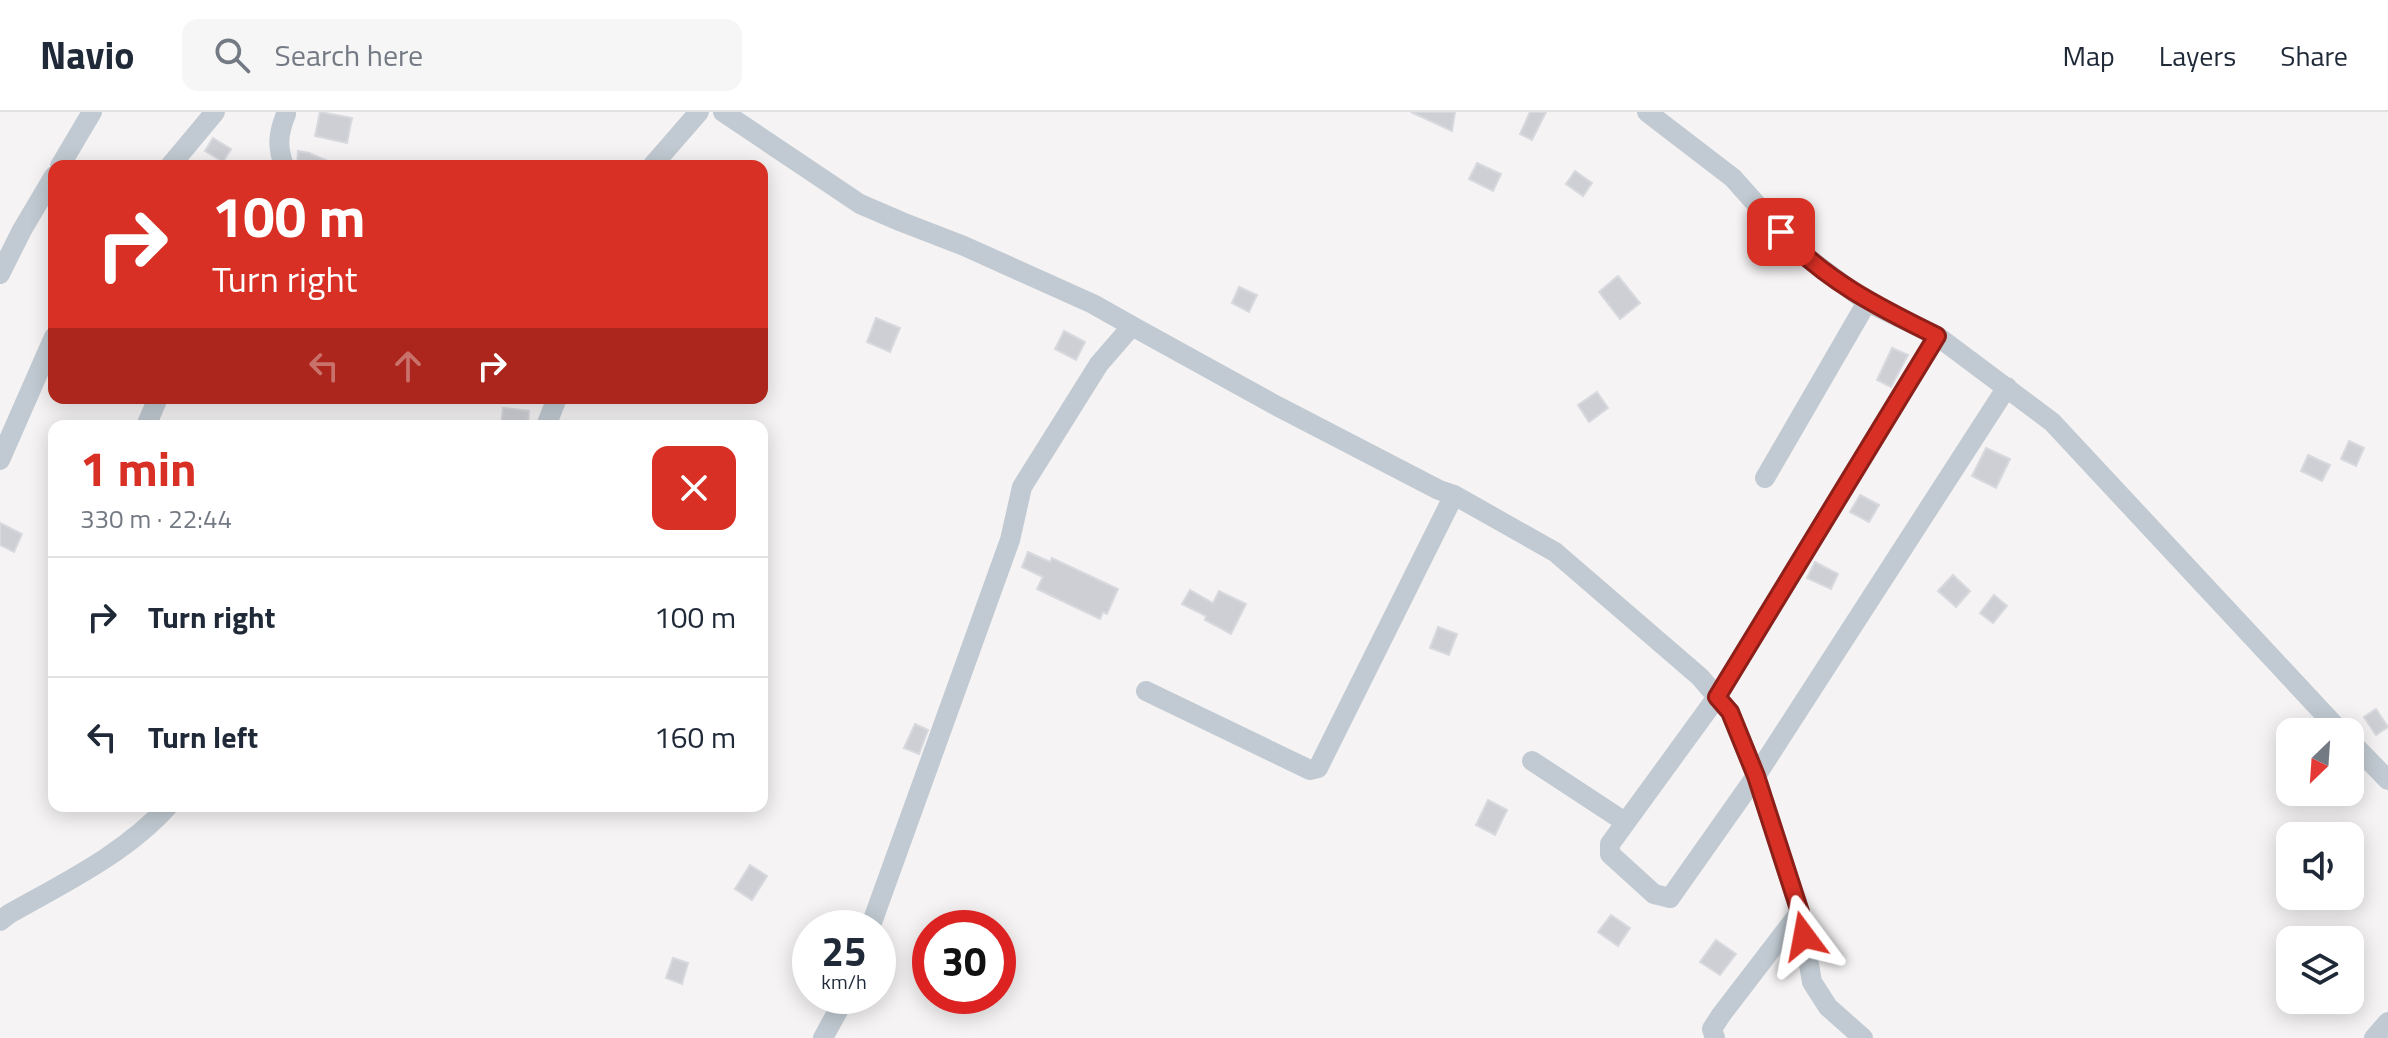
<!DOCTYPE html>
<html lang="en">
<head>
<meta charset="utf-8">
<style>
  :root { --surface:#fff; --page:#f6f6f7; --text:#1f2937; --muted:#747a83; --line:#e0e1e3; --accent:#d93025 }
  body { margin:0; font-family:"Titillium Web",sans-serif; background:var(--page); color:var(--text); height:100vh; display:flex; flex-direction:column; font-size:30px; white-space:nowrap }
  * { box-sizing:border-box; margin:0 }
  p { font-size:26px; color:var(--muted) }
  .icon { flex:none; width:44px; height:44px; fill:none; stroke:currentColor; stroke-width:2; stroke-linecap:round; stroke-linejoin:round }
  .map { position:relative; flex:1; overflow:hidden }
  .sheet { position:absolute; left:48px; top:308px; width:720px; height:392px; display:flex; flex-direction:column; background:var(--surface); border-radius:16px; box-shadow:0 4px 20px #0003 }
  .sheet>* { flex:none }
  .banner { position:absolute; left:48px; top:48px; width:720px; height:244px; border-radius:16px; box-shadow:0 4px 20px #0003; background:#d93025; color:#fff; overflow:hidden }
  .needle { width:52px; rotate:205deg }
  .controls { position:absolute; left:2276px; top:606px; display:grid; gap:16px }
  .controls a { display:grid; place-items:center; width:88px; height:88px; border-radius:16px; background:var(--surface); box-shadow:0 4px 20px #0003; font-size:40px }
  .speed { position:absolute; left:792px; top:798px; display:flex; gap:16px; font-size:40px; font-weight:700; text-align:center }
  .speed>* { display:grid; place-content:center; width:104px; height:104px; border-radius:50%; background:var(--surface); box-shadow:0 4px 20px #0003; line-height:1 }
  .speed small { font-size:20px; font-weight:400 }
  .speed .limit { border:12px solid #d22; background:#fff; color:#111 }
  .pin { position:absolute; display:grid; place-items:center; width:68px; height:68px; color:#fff; margin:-34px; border-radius:16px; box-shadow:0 4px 12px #0006 }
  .me { position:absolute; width:88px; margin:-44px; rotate:347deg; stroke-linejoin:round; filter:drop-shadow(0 0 6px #0008) }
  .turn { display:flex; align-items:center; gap:28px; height:168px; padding:0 32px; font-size:36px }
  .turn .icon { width:104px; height:104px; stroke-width:2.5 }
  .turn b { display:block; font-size:56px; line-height:68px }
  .lanes { display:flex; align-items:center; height:76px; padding:0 32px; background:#0003; justify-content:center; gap:40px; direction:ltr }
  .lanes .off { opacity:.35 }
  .round { display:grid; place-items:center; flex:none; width:84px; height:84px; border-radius:16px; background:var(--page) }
  .overview { display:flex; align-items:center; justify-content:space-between; height:136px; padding:0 32px }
  h1 { font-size:48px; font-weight:700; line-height:60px; color:var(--accent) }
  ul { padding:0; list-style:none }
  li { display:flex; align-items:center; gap:24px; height:120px; padding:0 32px; border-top:2px solid var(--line) }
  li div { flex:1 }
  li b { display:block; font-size:30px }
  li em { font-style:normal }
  header { display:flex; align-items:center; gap:48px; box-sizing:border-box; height:112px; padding:0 40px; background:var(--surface); border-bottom:2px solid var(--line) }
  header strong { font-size:38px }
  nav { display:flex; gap:44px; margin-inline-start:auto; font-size:28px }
  .search { width:560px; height:72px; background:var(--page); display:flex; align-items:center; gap:20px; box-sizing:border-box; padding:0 28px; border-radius:16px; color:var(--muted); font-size:30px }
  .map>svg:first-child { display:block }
</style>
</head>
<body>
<header>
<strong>Navio</strong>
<div class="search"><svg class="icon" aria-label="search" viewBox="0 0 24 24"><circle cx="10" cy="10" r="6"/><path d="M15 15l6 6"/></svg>Search here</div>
<nav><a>Map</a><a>Layers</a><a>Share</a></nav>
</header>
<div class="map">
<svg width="2388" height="926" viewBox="0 0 2388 926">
  <rect width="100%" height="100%" fill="#f5f3f3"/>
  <!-- building -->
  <path fill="#cdcfd5" stroke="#d7d9de" stroke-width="2" d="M320 0 352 6 347 31 315 24Z
    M1411 0H1455L1452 19Z
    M1530 0H1546L1532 28 1520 22Z
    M213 26 231 37 223 50 205 39Z
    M298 39 309 41 339 54H297Z
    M1477 51 1501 62 1493 79 1469 67Z
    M1575 59 1592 71 1583 84 1566 72Z
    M1618 164 1640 191 1620 207 1599 180Z
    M1239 175 1257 183 1249 200 1232 191Z
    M876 206 900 216 890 240 867 230Z
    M1064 219 1085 230 1076 248 1055 237Z
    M1892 236 1908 243 1891 275 1877 268Z
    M1597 280 1608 296 1589 310 1578 293Z
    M503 296 529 299 528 314H501Z
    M2349 329 2364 336 2356 354 2341 347Z
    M1986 336 2010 347 1996 376 1972 364Z
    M2308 343 2330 353 2322 369 2301 359Z
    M1860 383 1879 393 1869 410 1850 400Z
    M0 411 22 422 14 440 0 433Z
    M1028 440 1050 450 1052 446 1118 477 1107 502 1103 500 1100 507 1037 477 1043 465 1022 455Z
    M1815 450 1838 462 1831 477 1807 466Z
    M1953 463 1970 479 1956 495 1938 479Z
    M1190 478 1213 491 1219 479 1246 492 1231 522 1205 508 1206 504 1182 492Z
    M1994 483 2007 494 1993 511 1980 501Z
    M1438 515 1457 522 1449 543 1430 536Z
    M2376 597 2388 615 2376 623 2364 605Z
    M915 612 928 618 919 642 904 636Z
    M1488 688 1507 698 1495 723 1476 713Z
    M750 753 767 764 752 788 735 777Z
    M1611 803 1630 816 1618 834 1598 820Z
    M1716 828 1736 842 1720 863 1700 850Z
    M673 846 688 851 682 872 666 866Z"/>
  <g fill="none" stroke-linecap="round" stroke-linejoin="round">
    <!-- minor -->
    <path stroke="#c1cad2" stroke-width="20" d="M723 0 860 92 902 110 964 134 1093 192 1132 214 1099 252 1022 375 1010 428 870 816
      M1647 0 1733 66 1797 138 1867 190 1937 224 2052 310 2341 620
      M60 54 92 0
      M170 54 215 0
      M284 54C277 34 278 22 286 2
      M652 54 699 0
      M0 162 22 118 54 64
      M1132 214 1277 294 1439 378 1454 383 1555 440 1700 565 1730 600 1756 664 1800 800 1812 870 1828 895 1863 926
      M1937 224 1717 585 1610 732V742L1654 782 1670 786 1756 664 2007 275
      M146 314 158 286
      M546 314 557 286
      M0 348 54 225
      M1765 366 1867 190
      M1146 579 1310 658 1318 656 1454 383
      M2350 629 2388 668
      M1532 649 1625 710
      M0 809 9 802C64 771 126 741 168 694
      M823 926 846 884
      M1715 926 1712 917 1721 903 1800 800
      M2374 926 2388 910"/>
  </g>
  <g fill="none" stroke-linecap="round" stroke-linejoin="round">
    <!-- route casing -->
    <g stroke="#8d1f18" stroke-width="20">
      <path id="route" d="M1781 120C1824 168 1880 196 1937 224L1717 585 1730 600 1756 664 1800 800 1804 824"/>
    </g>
    <!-- route -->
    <use href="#route" stroke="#d93025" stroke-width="14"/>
  </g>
</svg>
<div class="controls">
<a><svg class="needle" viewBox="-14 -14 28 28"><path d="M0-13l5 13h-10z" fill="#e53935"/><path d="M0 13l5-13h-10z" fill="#747a83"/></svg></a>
<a><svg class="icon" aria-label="sound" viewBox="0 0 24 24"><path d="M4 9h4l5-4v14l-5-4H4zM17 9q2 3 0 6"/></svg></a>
<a><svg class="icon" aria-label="layers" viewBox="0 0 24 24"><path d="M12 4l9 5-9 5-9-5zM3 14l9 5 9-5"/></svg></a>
</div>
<div class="speed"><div>25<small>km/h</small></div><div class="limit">30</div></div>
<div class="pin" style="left:1781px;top:120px;background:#d93025"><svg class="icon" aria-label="arrive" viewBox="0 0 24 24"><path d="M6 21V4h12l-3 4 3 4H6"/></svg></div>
<svg class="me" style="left:1804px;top:824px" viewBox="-20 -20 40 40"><path d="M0-17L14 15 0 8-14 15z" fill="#d93025" stroke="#fff" stroke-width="4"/></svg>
<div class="banner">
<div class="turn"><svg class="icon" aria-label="right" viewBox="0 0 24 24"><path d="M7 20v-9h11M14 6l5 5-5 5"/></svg><div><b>100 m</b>Turn right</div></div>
<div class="lanes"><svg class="icon off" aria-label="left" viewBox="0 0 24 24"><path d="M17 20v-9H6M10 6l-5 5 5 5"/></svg><svg class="icon off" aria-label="ahead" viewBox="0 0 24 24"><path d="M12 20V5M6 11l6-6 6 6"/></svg><svg class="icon" aria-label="right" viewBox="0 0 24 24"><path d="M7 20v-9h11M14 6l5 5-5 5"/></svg></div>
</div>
<section class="sheet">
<div class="overview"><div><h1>1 min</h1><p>330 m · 22:44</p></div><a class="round" style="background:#d93025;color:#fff"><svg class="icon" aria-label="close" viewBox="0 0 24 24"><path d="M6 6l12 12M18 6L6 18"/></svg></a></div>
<ul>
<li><svg class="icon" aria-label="right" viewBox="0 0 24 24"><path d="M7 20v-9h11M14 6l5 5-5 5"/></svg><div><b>Turn right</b></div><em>100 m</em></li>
<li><svg class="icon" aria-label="left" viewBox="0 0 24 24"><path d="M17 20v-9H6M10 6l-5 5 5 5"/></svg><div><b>Turn left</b></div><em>160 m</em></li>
</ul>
</section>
</div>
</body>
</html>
